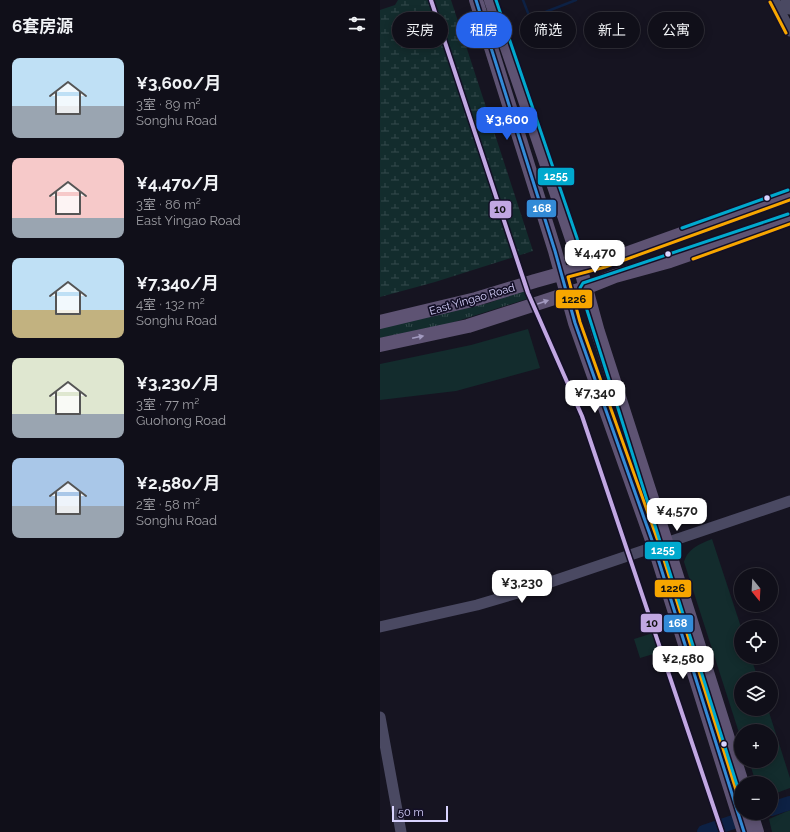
<!DOCTYPE html>
<html lang="zh">
<meta charset="utf-8">
<style>
:root{--surface:#100f19;--page:#191822;--text:#f1f3f6;--muted:#9c9ca2;--line:#302f38;--accent:#2563eb}
body{margin:0;font-family:Raleway,"Noto Sans SC",sans-serif;background:var(--page);color:var(--text);height:100vh;display:flex;flex-direction:column;font-size:15px;white-space:nowrap}
*{box-sizing:border-box;margin:0}
p{font-size:13px;color:var(--muted)}
.icon{flex:none;width:22px;height:22px;fill:none;stroke:currentColor;stroke-width:2;stroke-linecap:round;stroke-linejoin:round}
.map{position:relative;flex:1;overflow:hidden}
.side{display:flex;flex-direction:column;background:var(--surface);width:380px}
.side>*{flex:none}
.banner{position:absolute;left:12px;top:12px;width:338px;height:36px;display:flex;gap:8px}
.needle{width:26px;rotate:162deg}
.fabs{position:absolute;left:354px;top:568px;display:grid;gap:8px}
.fabs a{display:grid;place-items:center;width:44px;height:44px;border-radius:50%;background:var(--surface);box-shadow:0 2px 10px #0003,0 0 0 1px var(--line);font-size:20px}
.scale{position:absolute;left:12px;bottom:10px;width:56px;box-sizing:border-box;padding-left:4px;border:2px solid #d9d4ff;border-top:0;font-size:11px;line-height:14px;white-space:nowrap;color:#d9d4ff;-webkit-text-stroke:3px #130f26;paint-order:stroke}
.price{position:absolute;translate:-50% -34px;padding:0 9px;border-radius:8px;background:#fff;color:#222;font-size:13px;line-height:26px;filter:drop-shadow(0 1px 2px #0008)}
.price::after{content:'';position:absolute;left:50%;top:24px;width:12px;height:9px;margin-left:-6px;background:inherit;clip-path:polygon(0 0,100% 0,50% 100%)}
.price.active{background:var(--accent);color:#fff}
ul{padding:0;list-style:none}
li{display:flex;align-items:center;gap:12px;height:100px;padding:0 12px}
li span{display:grid;place-items:center;flex:none;width:112px;height:80px;border-radius:8px;color:#555}
li>.icon{margin-inline-start:auto}
span .icon{width:48px;height:48px;fill:#fffc;stroke-width:1}
li b{font-size:17px}
h2{display:flex;justify-content:space-between;align-items:center;height:48px;padding:0 12px;font-size:17px}
.tag{padding:0 14px;border-radius:18px;background:var(--surface);box-shadow:0 2px 10px #0003,0 0 0 1px var(--line);font-size:14px;line-height:36px}
.tag.active{background:var(--accent);color:#fff}
main{display:flex;flex:1;min-height:0}
.map>svg:first-child{display:block}
</style>
<main>
<section class="side">
<h2>6套房源<svg class="icon" aria-label="filters" viewBox="0 0 24 24"><path d="M4 7h16M4 17h16"/><circle cx="9" cy="7" r="2"/><circle cx="15" cy="17" r="2"/></svg></h2>
<ul>
<li><span style="background:linear-gradient(#bfe0f5 60%,#9aa5b1 0)"><svg class="icon" aria-label="home" viewBox="0 0 24 24"><path d="M3 11l9-7 9 7M6 9v11h12V9"/></svg></span><div><b>¥3,600/月</b><p>3室 · 89 m²</p><p>Songhu Road</p></div></li>
<li><span style="background:linear-gradient(#f6c9c9 75%,#9aa5b1 0)"><svg class="icon" aria-label="home" viewBox="0 0 24 24"><path d="M3 11l9-7 9 7M6 9v11h12V9"/></svg></span><div><b>¥4,470/月</b><p>3室 · 86 m²</p><p>East Yingao Road</p></div></li>
<li><span style="background:linear-gradient(#bfe0f5 65%,#c2b280 0)"><svg class="icon" aria-label="home" viewBox="0 0 24 24"><path d="M3 11l9-7 9 7M6 9v11h12V9"/></svg></span><div><b>¥7,340/月</b><p>4室 · 132 m²</p><p>Songhu Road</p></div></li>
<li><span style="background:linear-gradient(#dfe7d0 70%,#9aa5b1 0)"><svg class="icon" aria-label="home" viewBox="0 0 24 24"><path d="M3 11l9-7 9 7M6 9v11h12V9"/></svg></span><div><b>¥3,230/月</b><p>3室 · 77 m²</p><p>Guohong Road</p></div></li>
<li><span style="background:linear-gradient(#a9c7e8 60%,#9aa5b1 0)"><svg class="icon" aria-label="home" viewBox="0 0 24 24"><path d="M3 11l9-7 9 7M6 9v11h12V9"/></svg></span><div><b>¥2,580/月</b><p>2室 · 58 m²</p><p>Songhu Road</p></div></li>
</ul>
</section>
<div class="map">
<svg width="410" height="832" viewBox="0 0 410 832">
<defs>
<pattern id="grass-tufts" width="24" height="20" patternUnits="userSpaceOnUse"><rect width="24" height="20" fill="#132c2d"/><path d="M3 7l-1-3M5 7V3M7 7l1-3M15 17l-1-3M17 17v-4M19 17l1-3" fill="none" stroke="#354a4c"/></pattern>
<pattern id="wetland-marsh" width="20" height="14" patternUnits="userSpaceOnUse"><rect width="20" height="14" fill="#132c2d"/><path d="M1 5h8M5 5V1M11 12h8M15 12V8" fill="none" stroke="#354a4c"/></pattern>
</defs>
<rect width="100%" height="100%" fill="#161421"/>
<path fill="url(#grass-tufts)" d="M150 288 153 297 68 324 0 338V329L5 327 109 303Z"/>
<path fill="url(#wetland-marsh)" d="M18 0H71L153 251 55 282 0 297V10L15 5Z"/>
<path fill="#132c2d" d="M148 329 160 368 76 391 0 400V364L91 345Z
M332 539 361 627V657H371L378 679H361V709H388L410 778V788L391 795V783H376L369 761H391V731H361V739L304 562C308 548 320 544 332 539Z
M273 633 280 652 260 658 254 639Z
M410 810V832H392L389 819Z"/>
<g fill="none" stroke-linecap="round" stroke-linejoin="round">
<path stroke="#0d2144" stroke-width="2.5" d="M143 0 150 18 196 0"/>
<path stroke="#0d2144" stroke-width="14" d="M391 809 410 803
M324 832 380 813"/>
<path stroke="#4a4962" stroke-width="11" d="M394 0 410 31
M406 0 410 9
M0 627 97 605 141 592 410 501
M0 717 21 832"/>
<path stroke="#5e5373" stroke-width="14" d="M96 0 175 251 195 323 274 546 364 832
M111 0 194 245 218 332 286 542 362 783
M0 322 96 299 155 281 223 262 410 195
M0 345 88 326 205 288 235 276 290 261 410 219
M371 813 377 832"/>
<g stroke="#130f26" stroke-width="6">
<path id="bus-1" d="M96 0 175 251 195 323 274 546 364 832"/>
</g>
<g stroke="#130f26" stroke-width="6">
<path id="bus-2" d="M390 2 406 33
M313 259 410 224
M361 806 279 544 200 322 188 277 225 267 410 200"/>
</g>
<g stroke="#130f26" stroke-width="6">
<path id="bus-3" d="M116 0 197 238 203 262 238 251
M302 228 408 190
M357 785 200 288 203 283 408 214"/>
</g>
<use href="#bus-1" stroke="#338bd7" stroke-width="3"/>
<use href="#bus-2" stroke="#f7a600" stroke-width="3"/>
<use href="#bus-3" stroke="#00a9ce" stroke-width="3"/>
<g stroke="#130f26" stroke-width="7">
<path id="metro-1" d="M51 0 148 293 202 416 342 832"/>
</g>
<use href="#metro-1" stroke="#c1a7e2" stroke-width="4"/>
</g>
<defs><path id="oneway-solid" d="M-6-.8H1V-3.2L6.5 0L1 3.2V.8H-6Z"/></defs>
<g fill="#a29ac0">
<use href="#oneway-solid" transform="translate(163 302) rotate(-19)"/>
<use href="#oneway-solid" transform="translate(38 337) rotate(-12)"/>
</g>
<g fill="#d9d4ff" stroke="#130f26" stroke-width="1.5">
<circle cx="387" cy="198" r="3.5"/>
<circle cx="288" cy="254" r="3.5"/>
<circle cx="344" cy="744" r="3.5"/>
</g>
<g text-anchor="middle" stroke-width="3.5" stroke-linejoin="round" paint-order="stroke">
<g font-size="11" fill="#d9d4ff" stroke="#130f26">
<text transform="translate(92 299) rotate(-16)" y="4">East Yingao Road</text>
</g>
</g>
<g stroke="#130f26" stroke-width="1.5">
<rect x="157" y="167" width="38" height="19" rx="4" fill="#00a9ce"/>
<rect x="146" y="199" width="31" height="19" rx="4" fill="#338bd7"/>
<rect x="109" y="200" width="23" height="19" rx="4" fill="#c1a7e2"/>
<rect x="175" y="289" width="38" height="20" rx="4" fill="#f7a600"/>
<rect x="264" y="541" width="38" height="19" rx="4" fill="#00a9ce"/>
<rect x="274" y="579" width="38" height="19" rx="4" fill="#f7a600"/>
<rect x="260" y="613" width="23" height="20" rx="4" fill="#c1a7e2"/>
<rect x="283" y="614" width="31" height="19" rx="4" fill="#338bd7"/>
</g>
<g font-size="11" text-anchor="middle" font-weight="bold" fill="#fff">
<text x="176" y="180">1255</text>
<text x="162" y="212">168</text>
<text x="283" y="554">1255</text>
<text x="298" y="627">168</text>
</g>
<g font-size="11" text-anchor="middle" font-weight="bold" fill="#111">
<text x="120" y="213">10</text>
<text x="194" y="303">1226</text>
<text x="293" y="592">1226</text>
<text x="272" y="627">10</text>
</g>
</svg>
<div class="fabs">
<a><svg class="needle" viewBox="-14 -14 28 28"><path d="M0-13l5 13h-10z" fill="#e53935"/><path d="M0 13l5-13h-10z" fill="#9c9ca2"/></svg></a>
<a><svg class="icon" aria-label="locate" viewBox="0 0 24 24"><circle cx="12" cy="12" r="6"/><path d="M12 2v4M12 18v4M2 12h4M18 12h4"/></svg></a>
<a><svg class="icon" aria-label="layers" viewBox="0 0 24 24"><path d="M12 4l9 5-9 5-9-5zM3 14l9 5 9-5"/></svg></a>
<a>+</a>
<a>−</a>
</div>
<div class="scale">50 m</div>
<b class="price active" style="left:127px;top:141px">¥3,600</b>
<b class="price" style="left:215px;top:274px">¥4,470</b>
<b class="price" style="left:215px;top:414px">¥7,340</b>
<b class="price" style="left:297px;top:532px">¥4,570</b>
<b class="price" style="left:142px;top:604px">¥3,230</b>
<b class="price" style="left:303px;top:680px">¥2,580</b>
<div class="banner">
<a class="tag">买房</a>
<a class="tag active">租房</a>
<a class="tag">筛选</a>
<a class="tag">新上</a>
<a class="tag">公寓</a>
</div>
</div>
</main>
